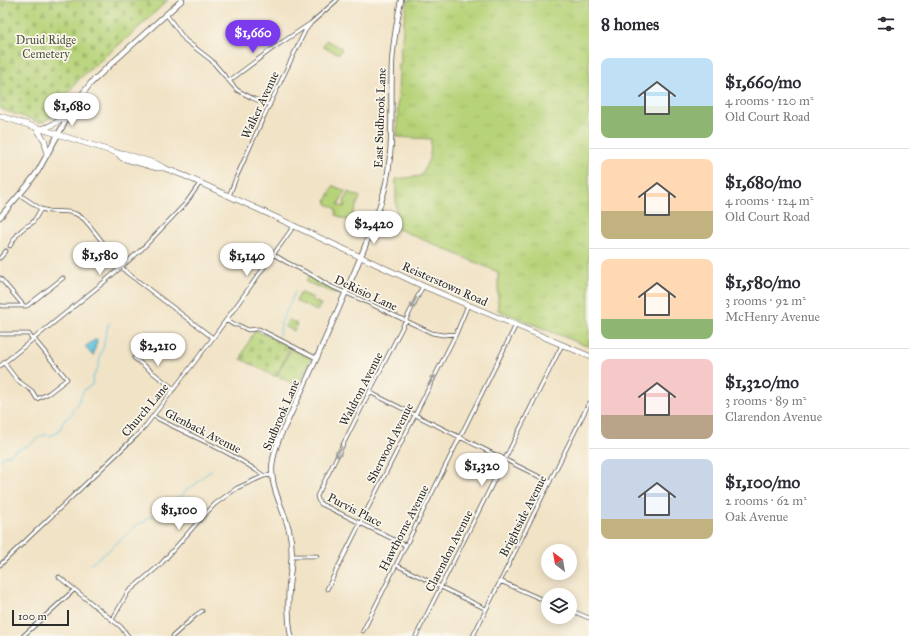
<!DOCTYPE html>
<meta charset="utf-8">
<style>
:root{--surface:#fff;--page:#f7f7f7;--text:#2b2b33;--muted:#7c7c81;--line:#e1e1e2;--accent:#7c3aed}
body{margin:0;font-family:"IM FELL Great Primer",serif;background:var(--page);color:var(--text);height:100vh;display:flex;flex-direction:column;font-size:15px;white-space:nowrap}
*{box-sizing:border-box;margin:0}
p{font-size:13px;color:var(--muted)}
.icon{flex:none;width:22px;height:22px;fill:none;stroke:currentColor;stroke-width:2;stroke-linecap:round;stroke-linejoin:round}
.map{position:relative;flex:1;overflow:hidden}
.drawer{display:flex;flex-direction:column;background:var(--surface);width:320px}
.drawer>*{flex:none}
.needle{width:26px;rotate:329deg}
.fabs{position:absolute;left:541px;top:544px;display:grid;gap:8px}
.fabs a{display:grid;place-items:center;width:36px;height:36px;border-radius:50%;background:var(--surface);box-shadow:0 2px 10px #0003;font-size:20px}
.scale{position:absolute;left:12px;bottom:10px;width:57px;box-sizing:border-box;padding-left:4px;border:2px solid #2b2b2b;border-top:0;font-size:11px;line-height:14px;white-space:nowrap;color:#2b2b2b;-webkit-text-stroke:3px #fbf7ec;paint-order:stroke}
.price{position:absolute;translate:-50% -34px;padding:0 9px;border-radius:14px;background:#fff;color:#222;font-size:13px;line-height:26px;filter:drop-shadow(0 1px 2px #0008)}
.price::after{content:'';position:absolute;left:50%;top:24px;width:12px;height:9px;margin-left:-6px;background:inherit;clip-path:polygon(0 0,100% 0,50% 100%)}
.price.on{background:var(--accent);color:#fff}
ul{padding:0;list-style:none}
li{display:flex;align-items:center;gap:12px;height:100px;padding:0 12px}
li+li{border-top:1px solid var(--line)}
li span{display:grid;place-items:center;flex:none;width:112px;height:80px;border-radius:8px;color:#555}
li>.icon{margin-inline-start:auto}
span .icon{width:48px;height:48px;fill:#fffc;stroke-width:1}
li b{font-size:17px}
h2{display:flex;justify-content:space-between;align-items:center;height:48px;padding:0 12px;font-size:17px}
main{display:flex;flex:1;min-height:0}
.map>svg:first-child{display:block}
</style>
<main>
<div class="map">
<svg width="589" height="636" viewBox="0 0 589 636">
<defs>
<pattern id="grass-tufts" width="24" height="20" patternUnits="userSpaceOnUse"><rect width="24" height="20" fill="#b7d379"/><path d="M3 7l-1-3M5 7V3M7 7l1-3M15 17l-1-3M17 17v-4M19 17l1-3" fill="none" stroke="#9eb569"/></pattern>
<pattern id="cemetery-stones" width="16" height="16" patternUnits="userSpaceOnUse"><rect width="16" height="16" fill="#b7d379"/><path d="M2 7V4a2 2 0 0 1 4 0v3zM10 15v-3a2 2 0 0 1 4 0v3z" fill="#9eb569"/></pattern>
<pattern id="water-ripples" width="26" height="14" patternUnits="userSpaceOnUse"><rect width="26" height="14" fill="#61c5df"/><path d="M2 4q2-2 4 0t4 0M15 11q2-2 4 0t4 0" fill="none" stroke="#54a9c0"/></pattern>
</defs>
<rect width="100%" height="100%" fill="#fbf7ec"/>
<filter id="ink" filterUnits="userSpaceOnUse"><feTurbulence type="fractalNoise" baseFrequency=".025" numOctaves="2"/><feDisplacementMap in="SourceGraphic" scale="8" xChannelSelector="R" yChannelSelector="G"/><feConvolveMatrix kernelMatrix="1 2 1 2 8 2 1 2 1" color-interpolation-filters="sRGB"/></filter>
<filter id="wash" filterUnits="userSpaceOnUse"><feTurbulence type="fractalNoise" baseFrequency=".012" numOctaves="4" result="noise"/><feDisplacementMap in="SourceGraphic" scale="16" xChannelSelector="R" yChannelSelector="G"/><feGaussianBlur stdDeviation="0.9" result="paint"/><feColorMatrix in="noise" values="0 0 0 0 0 0 0 0 0 0 0 0 0 0 0 0 0 1.4 0 .05"/><feComposite in="paint" operator="in"/></filter>
<g filter="url(#wash)">
<rect width="100%" height="100%" fill="#f1e3c6"/>
<path fill="url(#grass-tufts)" stroke="#717f52" d="M408 0H589V347L498 310V272L396 228V179L421 176 430 157 431 139 397 137 399 64 401 63V57H400L404 19Z
M326 40 342 48 339 54 323 47Z
M333 186H334L345 191 338 205 344 207 345 203 344 202 348 192 360 197 350 221H349L336 215C337 209 334 206 328 205L326 201Z
M309 276 318 283 339 293 338 295 306 282Z
M301 292 313 298 312 300 321 304 317 311 296 301Z
M288 319 297 324 294 331 285 327Z
M291 349 311 358 298 386 277 376Z"/>
<path fill="url(#cemetery-stones)" stroke="#717f52" d="M0 0H168L134 32 88 71 79 79 67 94 53 115 48 119 44 122H39L6 111 0 108Z
M255 330 290 347 276 377 241 359 244 351Z"/>
<path fill="url(#water-ripples)" stroke="#467885" d="M96 339H97V341L93 356 92 355 86 348V346Z"/>
<g fill="none" stroke-linecap="round" stroke-linejoin="round">
<path stroke="#61c5df" stroke-width="1" d="M278 337 281 329V323L295 292
M0 460 5 456 10 455 14 451 29 445 41 436 46 435 51 436 59 431 64 420 70 416 72 414 73 409 77 405 84 390 92 385 93 377 99 365 100 355 104 346V341L109 323
M91 564 108 551 138 524 145 522 147 518 152 517 154 512 157 510 165 507 168 505 170 502 175 498 181 497 187 489 195 485 202 477 212 470"/>
</g>
</g>
<g filter="url(#ink)">
<g fill="none" stroke-linecap="round" stroke-linejoin="round">
<g stroke="#494742" stroke-width="4.5">
<path id="street" d="M166 14 185 40 211 60 237 90 252 98 270 105
M229 81 272 49 311 23 337 0
M20 195 41 209 49 211 69 212 76 214 84 219 90 226 126 272 213 338
M229 196 236 178 264 116 305 31 311 23
M10 246C14 239 18 232 24 228 27 225 30 225 32 223 36 219 38 213 41 209
M273 254 286 262 312 275 328 285 364 301 432 333 443 335 456 334
M0 258 6 251
M0 278 24 306
M0 305 1 306H27L63 278
M226 320 234 325H238L248 330 256 329H259L316 358
M0 334H29L33 340
M134 358 174 389
M4 363 17 380 32 391 37 399 49 393 67 379 34 339
M0 366 104 282 142 249 186 203 200 183
M369 392 550 482
M153 416C190 436 231 451 264 476
M405 545 321 504 318 500 317 496 423 286
M292 556H317
M0 565 137 435 146 425 213 338 294 226
M396 565 486 609
M59 577 121 627 128 636
M500 581 548 602
M327 589 456 334 468 305
M570 610 589 618
M112 620 128 592 160 565 197 523 215 504 237 488 264 476 272 475
M363 631 516 325
M23 636 74 590
M173 636 196 615 202 611
M416 636 562 345
M473 636 589 403"/>
</g>
<g stroke="#494742" stroke-width="6">
<path id="secondary" d="M0 217 26 187 38 171 76 102 91 83 111 64 182 0
M291 636C288 620 288 602 289 586 291 566 294 550 289 530 283 506 268 485 273 460 275 446 281 434 287 422 294 407 301 392 308 377 324 342 339 308 354 273 365 247 376 220 384 192 395 150 390 105 392 63 393 42 397 21 401 0"/>
</g>
<g stroke="#494742" stroke-width="6">
<path id="primary" d="M0 116 117 153H123L157 164 164 168 185 176 260 210 423 286 589 356
M37 129 45 141 47 155
M40 129C53 127 62 118 72 111
M117 153 122 158 157 168H163"/>
</g>
<use href="#street" stroke="#fff" stroke-width="3"/>
<use href="#secondary" stroke="#fff" stroke-width="4.5"/>
<use href="#primary" stroke="#fff" stroke-width="5"/>
</g>
<defs><path id="oneway-shaft" d="M-6 0H5M1.5-3L5.5 0L1.5 3" fill="none" stroke-width="1.6" stroke-linecap="round" stroke-linejoin="round"/></defs>
<g stroke="#a0a0a0">
<use href="#oneway-shaft" transform="translate(414 303) rotate(116)"/>
<use href="#oneway-shaft" transform="translate(432 380) rotate(-63)"/>
<use href="#oneway-shaft" transform="translate(339 452) rotate(117)"/>
</g>
</g>
<g text-anchor="middle" stroke-width="3.5" stroke-linejoin="round" paint-order="stroke">
<g font-size="12" fill="#4e553e" stroke="#fbf7ec">
<text x="46" y="44">Druid Ridge<tspan x="46" dy="14">Cemetery</tspan></text>
</g>
<g font-size="12" fill="#2b2b2b" stroke="#fbf7ec">
<text transform="translate(260 105) rotate(-65)" y="4">Walker Avenue</text>
<text transform="translate(380 118) rotate(-88)" y="4">East Sudbrook Lane</text>
<text transform="translate(445 284) rotate(24)" y="4">Reisterstown Road</text>
<text transform="translate(366 293) rotate(25)" y="4">DeRisio Lane</text>
<text transform="translate(361 389) rotate(-63)" y="4">Waldron Avenue</text>
<text transform="translate(145 410) rotate(-50)" y="4">Church Lane</text>
<text transform="translate(281 415) rotate(-67)" y="4">Sudbrook Lane</text>
<text transform="translate(203 431) rotate(27)" y="4">Glenback Avenue</text>
<text transform="translate(390 443) rotate(-63)" y="4">Sherwood Avenue</text>
<text transform="translate(355 510) rotate(27)" y="4">Purvis Place</text>
<text transform="translate(523 516) rotate(-63)" y="4">Brightside Avenue</text>
<text transform="translate(404 528) rotate(-63)" y="4">Hawthorne Avenue</text>
<text transform="translate(449 551) rotate(-63)" y="4">Clarendon Avenue</text>
</g>
</g>
</svg>
<div class="fabs">
<a><svg class="needle" viewBox="-14 -14 28 28"><path d="M0-13l5 13h-10z" fill="#e53935"/><path d="M0 13l5-13h-10z" fill="#7c7c81"/></svg></a>
<a><svg class="icon" aria-label="layers" viewBox="0 0 24 24"><path d="M12 4l9 5-9 5-9-5zM3 14l9 5 9-5"/></svg></a>
</div>
<div class="scale">100 m</div>
<b class="price on" style="left:253px;top:54px">$1,660</b>
<b class="price" style="left:72px;top:127px">$1,680</b>
<b class="price" style="left:374px;top:245px">$2,420</b>
<b class="price" style="left:100px;top:276px">$1,580</b>
<b class="price" style="left:247px;top:277px">$1,140</b>
<b class="price" style="left:158px;top:367px">$2,210</b>
<b class="price" style="left:482px;top:487px">$1,320</b>
<b class="price" style="left:179px;top:531px">$1,100</b>
</div>
<section class="drawer">
<h2>8 homes<svg class="icon" aria-label="filters" viewBox="0 0 24 24"><path d="M4 7h16M4 17h16"/><circle cx="9" cy="7" r="2"/><circle cx="15" cy="17" r="2"/></svg></h2>
<ul>
<li><span style="background:linear-gradient(#bfe0f5 60%,#8fb573 0)"><svg class="icon" aria-label="home" viewBox="0 0 24 24"><path d="M3 11l9-7 9 7M6 9v11h12V9"/></svg></span><div><b>$1,660/mo</b><p>4 rooms · 120 m²</p><p>Old Court Road</p></div></li>
<li><span style="background:linear-gradient(#ffd9b3 65%,#c2b280 0)"><svg class="icon" aria-label="home" viewBox="0 0 24 24"><path d="M3 11l9-7 9 7M6 9v11h12V9"/></svg></span><div><b>$1,680/mo</b><p>4 rooms · 124 m²</p><p>Old Court Road</p></div></li>
<li><span style="background:linear-gradient(#ffd9b3 75%,#8fb573 0)"><svg class="icon" aria-label="home" viewBox="0 0 24 24"><path d="M3 11l9-7 9 7M6 9v11h12V9"/></svg></span><div><b>$1,580/mo</b><p>3 rooms · 92 m²</p><p>McHenry Avenue</p></div></li>
<li><span style="background:linear-gradient(#f6c9c9 70%,#b9a48a 0)"><svg class="icon" aria-label="home" viewBox="0 0 24 24"><path d="M3 11l9-7 9 7M6 9v11h12V9"/></svg></span><div><b>$1,320/mo</b><p>3 rooms · 89 m²</p><p>Clarendon Avenue</p></div></li>
<li><span style="background:linear-gradient(#c9d6e8 75%,#c2b280 0)"><svg class="icon" aria-label="home" viewBox="0 0 24 24"><path d="M3 11l9-7 9 7M6 9v11h12V9"/></svg></span><div><b>$1,100/mo</b><p>2 rooms · 62 m²</p><p>Oak Avenue</p></div></li>
</ul>
</section>
</main>
